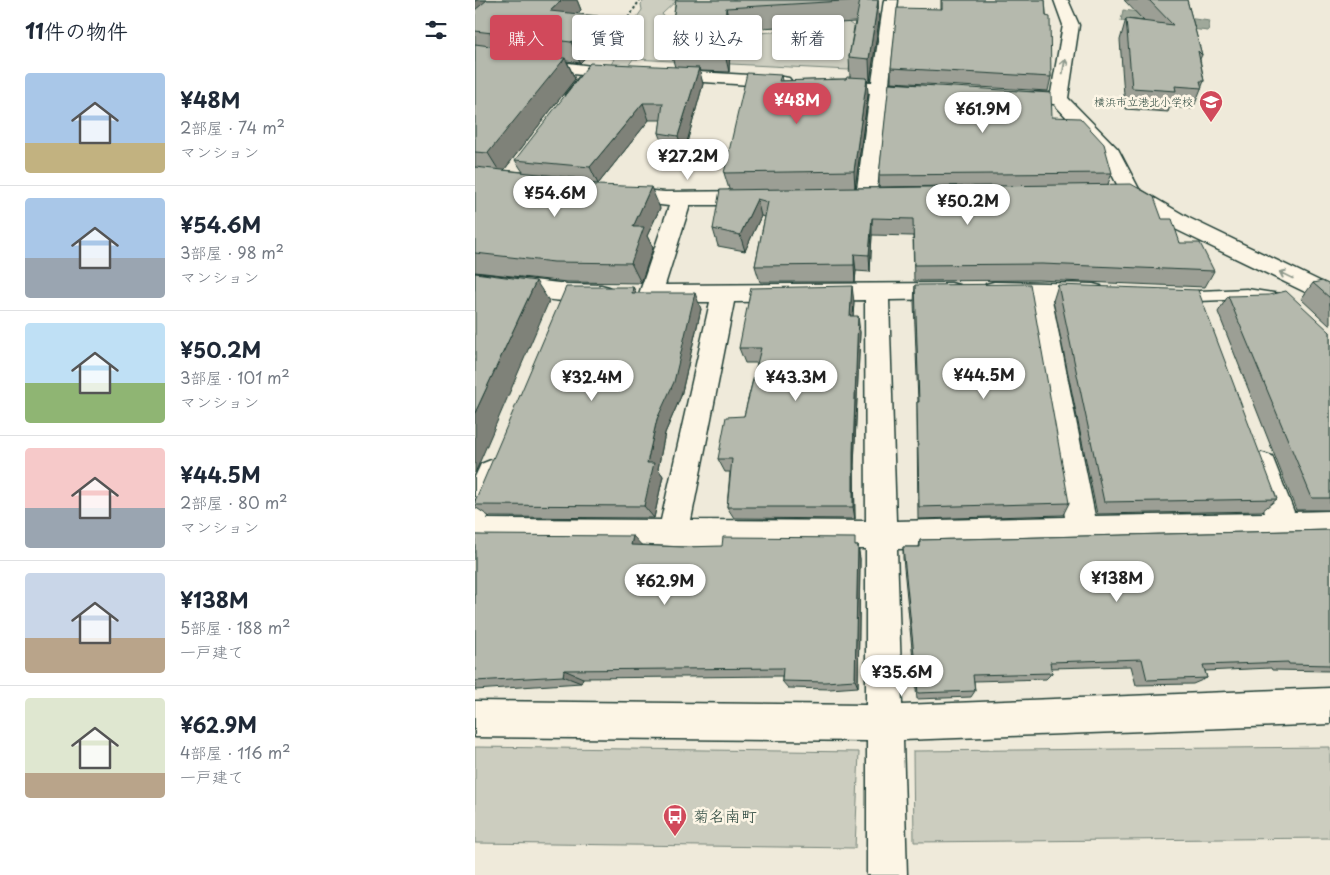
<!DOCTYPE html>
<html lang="ja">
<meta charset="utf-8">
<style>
:root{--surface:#fff;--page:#f6f6f7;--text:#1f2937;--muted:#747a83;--line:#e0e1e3;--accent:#d1495b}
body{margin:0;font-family:"Playpen Sans","Klee One",sans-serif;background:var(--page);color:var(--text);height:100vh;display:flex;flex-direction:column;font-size:19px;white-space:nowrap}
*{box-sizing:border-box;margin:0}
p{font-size:16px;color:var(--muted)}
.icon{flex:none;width:28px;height:28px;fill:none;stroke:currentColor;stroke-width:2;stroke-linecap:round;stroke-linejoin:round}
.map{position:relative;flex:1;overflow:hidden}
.details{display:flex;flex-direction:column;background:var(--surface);width:475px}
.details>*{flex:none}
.banner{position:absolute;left:15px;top:15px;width:475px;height:45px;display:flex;gap:10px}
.price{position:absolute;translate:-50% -42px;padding:0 11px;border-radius:18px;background:#fff;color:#222;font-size:16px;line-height:32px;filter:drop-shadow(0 1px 2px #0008)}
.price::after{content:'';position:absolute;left:50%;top:30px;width:15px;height:11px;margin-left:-8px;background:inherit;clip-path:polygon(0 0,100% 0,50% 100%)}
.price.on{background:var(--accent);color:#fff}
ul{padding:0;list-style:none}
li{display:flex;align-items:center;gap:15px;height:125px;padding:0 25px}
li+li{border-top:1px solid var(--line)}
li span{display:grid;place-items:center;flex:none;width:140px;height:100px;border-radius:5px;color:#555}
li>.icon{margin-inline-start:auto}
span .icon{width:60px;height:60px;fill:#fffc;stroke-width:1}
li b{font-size:21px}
h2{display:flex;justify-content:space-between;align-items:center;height:60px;padding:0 25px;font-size:21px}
.chip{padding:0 18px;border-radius:5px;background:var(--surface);box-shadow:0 1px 4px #0004;font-size:18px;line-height:45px}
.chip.on{background:var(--accent);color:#fff}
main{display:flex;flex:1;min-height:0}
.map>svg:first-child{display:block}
</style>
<main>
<section class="details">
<h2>11件の物件<svg class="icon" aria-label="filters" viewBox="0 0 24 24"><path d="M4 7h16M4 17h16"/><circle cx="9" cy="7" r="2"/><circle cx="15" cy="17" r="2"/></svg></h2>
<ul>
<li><span style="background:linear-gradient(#a9c7e8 70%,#c2b280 0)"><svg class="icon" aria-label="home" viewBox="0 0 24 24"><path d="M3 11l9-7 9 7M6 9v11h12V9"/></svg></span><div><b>¥48M</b><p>2部屋 · 74 m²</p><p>マンション</p></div></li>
<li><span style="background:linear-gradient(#a9c7e8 60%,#9aa5b1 0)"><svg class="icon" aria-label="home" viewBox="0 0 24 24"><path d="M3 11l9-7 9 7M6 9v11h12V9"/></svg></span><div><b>¥54.6M</b><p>3部屋 · 98 m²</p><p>マンション</p></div></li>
<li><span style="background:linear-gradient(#bfe0f5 60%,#8fb573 0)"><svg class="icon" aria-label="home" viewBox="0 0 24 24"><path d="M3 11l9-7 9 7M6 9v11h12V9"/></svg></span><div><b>¥50.2M</b><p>3部屋 · 101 m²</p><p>マンション</p></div></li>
<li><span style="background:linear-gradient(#f6c9c9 60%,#9aa5b1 0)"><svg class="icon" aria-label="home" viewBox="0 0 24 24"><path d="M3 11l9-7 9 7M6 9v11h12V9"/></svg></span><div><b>¥44.5M</b><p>2部屋 · 80 m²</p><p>マンション</p></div></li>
<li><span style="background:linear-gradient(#c9d6e8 65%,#b9a48a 0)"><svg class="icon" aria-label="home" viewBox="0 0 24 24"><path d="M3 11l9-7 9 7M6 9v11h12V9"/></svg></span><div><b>¥138M</b><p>5部屋 · 188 m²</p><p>一戸建て</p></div></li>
<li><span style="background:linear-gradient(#dfe7d0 75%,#b9a48a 0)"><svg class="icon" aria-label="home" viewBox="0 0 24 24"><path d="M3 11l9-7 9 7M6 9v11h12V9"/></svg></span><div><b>¥62.9M</b><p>4部屋 · 116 m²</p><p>一戸建て</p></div></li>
</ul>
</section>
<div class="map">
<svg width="855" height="875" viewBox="0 0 855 875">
<rect width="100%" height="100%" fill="#efeada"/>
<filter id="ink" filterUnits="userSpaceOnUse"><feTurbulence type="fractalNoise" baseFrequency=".02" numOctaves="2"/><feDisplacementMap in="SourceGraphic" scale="10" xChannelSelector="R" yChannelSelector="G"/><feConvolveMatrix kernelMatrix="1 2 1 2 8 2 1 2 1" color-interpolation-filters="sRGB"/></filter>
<g filter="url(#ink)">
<path fill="#cccdbf" stroke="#76857a" d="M170 0H202L187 14 202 32 260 41 284 33 325 30 338 25 348 17 376 16 374 23 380 27 374 70 158 59 153 66 136 65 139 59 132 57C143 41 156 27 167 10L166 4Z
M0 747 384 752 380 848 0 843Z
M855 747V838L439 842 438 751Z"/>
<path fill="#9fa89a" stroke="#6c7d71" d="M648 10 735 21 733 31 646 21Z"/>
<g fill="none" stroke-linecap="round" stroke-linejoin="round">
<g stroke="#1f3d34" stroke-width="3">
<path id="service" d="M772 289 805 294 810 295 812 299 810 303 805 304 772 299 724 301 719 300 717 296 719 292 724 291Z"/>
</g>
<g stroke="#1f3d34" stroke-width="3">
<path id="minor" d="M409 0H423L414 83 456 87 459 91 456 95 450 96 413 94 402 189 427 191 430 196 427 201C414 204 397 204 384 201L381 196 395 93 356 90 350 89 347 85 350 81 356 80 397 82Z
M579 0H593L604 25 593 98 643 149 664 189 714 218 855 286V304L698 228 649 198 627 155 579 104 534 101 531 97 534 93 540 92 576 93 588 25Z
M0 51 117 66 123 67 125 71 105 99 99 100 93 99 90 95 106 75 0 61Z
M188 70 308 77 314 78 317 82 314 86 308 87 182 79 179 75 182 71Z
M143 188 190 192 280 191 287 193 290 198 287 203 280 205H215L190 285 476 283 484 285 488 291 484 297 476 299 414 300 421 521 590 517 553 299 519 298 511 296 507 290 511 284 519 282 618 284 626 286 630 292 626 298 618 300H577L620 516 790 513 773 465 777 456 787 453 797 456 819 512 855 511V539L422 549 427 705 855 688V724L428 740 432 875H392V741L0 737V701L391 705V549L0 547V477L6 464 16 460 26 464 30 473 12 519 186 520 235 302H176L168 300 164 294 194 206 136 199 133 194 136 189ZM390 300 391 521 216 520 259 302Z
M0 273 92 284 126 285 134 287 138 293 134 299C105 308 33 293 0 289Z"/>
</g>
<path stroke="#1f3d34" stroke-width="2" stroke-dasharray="2.5 2.5" stroke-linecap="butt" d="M131 51 165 0"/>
<use href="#service" fill="#fcf5e5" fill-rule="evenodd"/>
<use href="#minor" fill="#fcf5e5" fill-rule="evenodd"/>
</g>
<path fill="#9c9f95" stroke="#1f3d34" d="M0 0H102L106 10 102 14 131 36 105 63 92 61 100 79 29 170 48 172 40 160 200 67 194 47 201 0H403L404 21 395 81H392L393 95 380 188 482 186 404 187V175L577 117 637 173 633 184 687 219 705 243 739 271 730 287 563 280 439 281 438 236 397 235 395 272 381 271 380 282H285L280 266 290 217 286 216 270 251 243 246 238 229 254 189 249 173 306 75 307 81 371 79 375 77 374 57 380 22 256 30 254 72 224 71 228 84 209 153 190 149 184 133 186 120H174L123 184 102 182 104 185 185 208 172 236 178 248 166 283 92 282 0 272Z
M466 0H570L576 77 573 91 416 82V68L466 9Z
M649 0H712L727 55 725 59 729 81 718 109 695 107 693 112 650 109 645 40 651 19 669 21Z
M838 283 855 285V326L826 299Z
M440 285 594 503 588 515 443 519 442 417V402H443L439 302Z
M583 285 802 499 787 511 622 514 578 301Z
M158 287 161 293 226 309 206 396 190 433 183 469 188 476 179 518 15 517 0 507V501Z
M753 296 855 332V510H821L743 312Z
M379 302 378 316 385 332 379 465 380 519 259 518 252 507 255 472H250L243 459 269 416 282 363H270L264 348Z
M855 530V671L797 670 796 668 730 671 732 678 718 684 661 685 656 666 576 668 577 673 571 679 499 681 500 691 496 697 442 699 428 558V547H444L445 540Z
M0 535 167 545 209 547 383 546 385 559 383 687 355 689 313 688 307 681V676L108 678 106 683 0 690Z"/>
<path fill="#7f8279" stroke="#1f3d34" d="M0 0H22L0 19Z
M87 0H102L106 10 84 31 75 11Z
M403 0 404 21 395 81 394 59Z
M251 8 256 30 254 72 249 50Z
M123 16 131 36 105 63 96 42Z
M84 55 87 63 90 58 100 79 26 174 13 153 80 58Z
M224 68 228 84 209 153 203 136Z
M392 78 393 95 380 188 379 171Z
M168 103 174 120 123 184 115 167Z
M100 178 111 198 95 184Z
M176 187 185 208 172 236 178 248 166 283 156 263 158 227Z
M282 199 286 216 270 251 265 235Z
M397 218V235L395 272 394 255Z
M379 254 381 271 380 282 379 265Z
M61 281 74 301 0 473V413Z
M377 286 379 302 377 332 375 316Z
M158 287 167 303 157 293Z
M220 293 226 309 206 396 190 433 183 469 188 476 179 518 169 506 172 463 182 419Z
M383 316 385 332 379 465 380 519 378 507V452Z
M158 536 171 550 156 545Z
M383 546 385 559 383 687 380 680Z
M89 670 108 678 106 683 88 676Z"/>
<path fill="#b5b9ad" stroke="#1f3d34" d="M12 0H87L75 11 123 16 96 42 0 31V10Z
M201 0H403L394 59 374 57 385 0 251 8 249 50 194 47Z
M467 0H570L571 16 575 17 576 77 416 68 422 8 467 9Z
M674 0H712L727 55 723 51 729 81H725L727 88 700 86 701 91 657 88 651 19 698 25Z
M0 44 84 55 80 58H90L13 153 0 152Z
M115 63 224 68 203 136 184 133 188 103H168L115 167 40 160Z
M272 73 306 75 304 81 371 79 372 77 392 78 379 171 249 173Z
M414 83 576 93 577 117 605 118 629 144 637 173 404 175Z
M0 167 100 178 95 184 176 187 158 227H169L156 263 79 262 0 253Z
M656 184 679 197 687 219H697L705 243H725L739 271 567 264 439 265 438 219 397 218 394 255 379 254V265L280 266 293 202 282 199 265 235 238 229 245 190Z
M0 273 61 281 0 413Z
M847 281 855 285V298L838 283Z
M555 284 594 503 444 507 442 402H444L440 285Z
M583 285 723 290 802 499 629 502Z
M377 286 375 316H383L378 452V507H252L257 459H243L251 417 269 416 286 348H264L276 288Z
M91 287H158L157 293H220L199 382 182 419 172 463H179L169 506 0 505V501Z
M811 291 855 332V498H837L753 296 794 295Z
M855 530V665L814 664 813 662 728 665 732 678 672 680 667 659 575 662 577 673 498 675 500 691 443 693 428 547H445V540Z
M0 535 158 536 156 545 209 547 247 546 248 537 380 538V546H383L380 680 350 682 307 681 308 668 89 670 88 676 0 681Z"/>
<defs><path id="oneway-shaft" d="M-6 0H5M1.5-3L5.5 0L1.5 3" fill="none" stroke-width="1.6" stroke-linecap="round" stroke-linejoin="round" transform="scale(1.25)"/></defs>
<g stroke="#8e998c">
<use href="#oneway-shaft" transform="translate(589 66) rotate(-80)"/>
<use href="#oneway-shaft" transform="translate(811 275) rotate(-154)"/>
</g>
</g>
<defs>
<g id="school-pin" transform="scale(1.25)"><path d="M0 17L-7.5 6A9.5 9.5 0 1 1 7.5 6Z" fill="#d1495b" stroke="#fcf5e5"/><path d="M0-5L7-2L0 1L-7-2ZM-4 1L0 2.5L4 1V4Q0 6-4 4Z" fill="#fff"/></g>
<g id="bus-pin" transform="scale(1.25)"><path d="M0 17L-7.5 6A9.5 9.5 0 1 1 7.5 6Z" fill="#d1495b" stroke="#fcf5e5"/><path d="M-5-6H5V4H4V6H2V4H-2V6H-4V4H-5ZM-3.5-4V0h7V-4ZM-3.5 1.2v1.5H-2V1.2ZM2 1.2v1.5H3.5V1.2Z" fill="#fff"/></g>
</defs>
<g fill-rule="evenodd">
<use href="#school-pin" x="736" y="102"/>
<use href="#bus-pin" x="200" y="816"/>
</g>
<g text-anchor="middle" stroke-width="5" stroke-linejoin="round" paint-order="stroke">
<g font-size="11" fill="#1f3d34" stroke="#fcf5e5" text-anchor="end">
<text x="718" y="106">横浜市立港北小学校</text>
</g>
<g font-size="16" fill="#1f3d34" stroke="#fcf5e5" text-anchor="start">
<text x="218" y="822">菊名南町</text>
</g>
</g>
</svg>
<b class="price on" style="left:322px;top:125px">¥48M</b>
<b class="price" style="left:508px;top:134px">¥61.9M</b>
<b class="price" style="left:213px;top:181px">¥27.2M</b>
<b class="price" style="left:80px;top:218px">¥54.6M</b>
<b class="price" style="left:493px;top:226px">¥50.2M</b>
<b class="price" style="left:509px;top:400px">¥44.5M</b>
<b class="price" style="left:117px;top:402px">¥32.4M</b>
<b class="price" style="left:321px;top:402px">¥43.3M</b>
<b class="price" style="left:642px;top:603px">¥138M</b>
<b class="price" style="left:190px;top:606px">¥62.9M</b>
<b class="price" style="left:427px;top:697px">¥35.6M</b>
<div class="banner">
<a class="chip on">購入</a>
<a class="chip">賃貸</a>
<a class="chip">絞り込み</a>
<a class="chip">新着</a>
</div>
</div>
</main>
